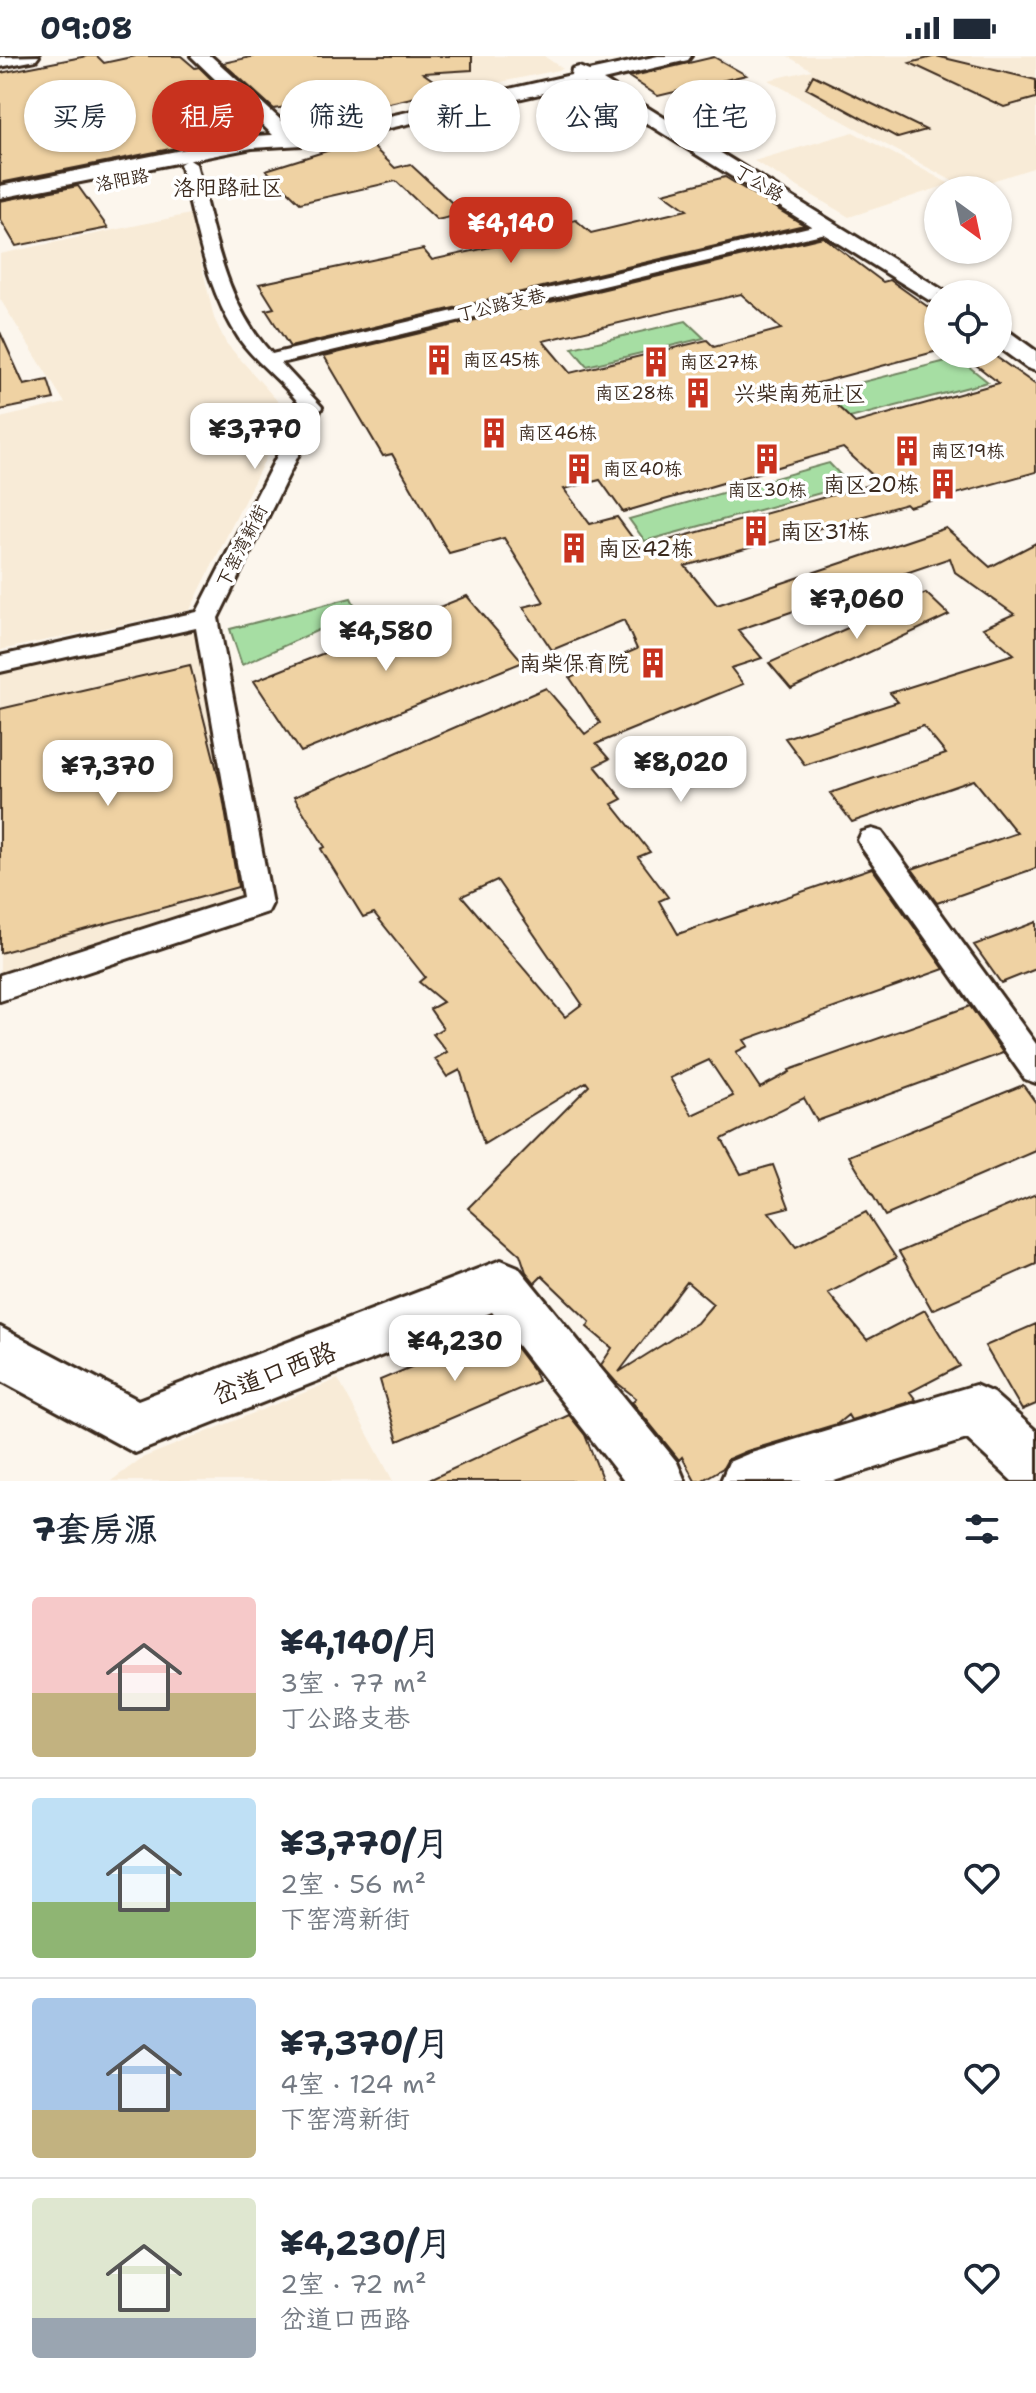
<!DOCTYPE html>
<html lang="zh">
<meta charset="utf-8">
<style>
:root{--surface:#fff;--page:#f6f6f7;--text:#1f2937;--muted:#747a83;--line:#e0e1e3;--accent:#c8321e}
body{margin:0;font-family:"Shantell Sans","LXGW WenKai TC",sans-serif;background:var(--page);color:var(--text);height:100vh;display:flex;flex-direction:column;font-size:30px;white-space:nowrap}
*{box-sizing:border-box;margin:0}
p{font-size:26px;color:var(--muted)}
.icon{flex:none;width:44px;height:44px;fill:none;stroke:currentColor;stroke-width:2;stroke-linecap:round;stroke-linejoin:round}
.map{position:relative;height:1425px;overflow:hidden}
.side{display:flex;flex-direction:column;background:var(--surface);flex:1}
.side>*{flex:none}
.guide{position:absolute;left:24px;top:24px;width:988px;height:72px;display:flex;gap:16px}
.needle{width:52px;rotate:147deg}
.controls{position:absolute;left:924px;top:120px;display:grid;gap:16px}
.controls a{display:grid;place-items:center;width:88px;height:88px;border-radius:50%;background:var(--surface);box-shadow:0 2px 6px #0004;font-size:40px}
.price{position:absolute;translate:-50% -68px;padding:0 18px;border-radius:16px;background:#fff;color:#222;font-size:26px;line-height:52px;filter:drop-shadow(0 2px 4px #0008)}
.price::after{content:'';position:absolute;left:50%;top:48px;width:24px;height:18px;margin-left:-12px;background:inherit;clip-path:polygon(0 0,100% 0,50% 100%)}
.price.selected{background:var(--accent);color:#fff}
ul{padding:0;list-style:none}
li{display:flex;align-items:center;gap:24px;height:200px;padding:0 32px}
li+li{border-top:2px solid var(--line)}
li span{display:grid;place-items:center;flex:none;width:224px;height:160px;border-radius:8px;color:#555}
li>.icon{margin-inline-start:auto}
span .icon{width:96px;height:96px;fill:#fffc;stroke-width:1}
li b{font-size:34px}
h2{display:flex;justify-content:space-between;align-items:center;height:96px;padding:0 32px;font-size:34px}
.tag{padding:0 28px;border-radius:36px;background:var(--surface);box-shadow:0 2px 6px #0004;font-size:28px;line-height:72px}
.tag.selected{background:var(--accent);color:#fff}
.status{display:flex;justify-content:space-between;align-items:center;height:56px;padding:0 40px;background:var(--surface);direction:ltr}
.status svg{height:22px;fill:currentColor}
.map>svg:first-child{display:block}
</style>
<div class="status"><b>09:08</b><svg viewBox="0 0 49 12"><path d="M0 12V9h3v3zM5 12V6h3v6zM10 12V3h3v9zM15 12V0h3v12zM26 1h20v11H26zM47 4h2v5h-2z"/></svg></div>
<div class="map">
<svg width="1036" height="1425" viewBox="0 0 1036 1425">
<rect width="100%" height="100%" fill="#fcf6ed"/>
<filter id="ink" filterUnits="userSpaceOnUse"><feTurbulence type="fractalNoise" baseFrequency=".0125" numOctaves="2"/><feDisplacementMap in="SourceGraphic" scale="16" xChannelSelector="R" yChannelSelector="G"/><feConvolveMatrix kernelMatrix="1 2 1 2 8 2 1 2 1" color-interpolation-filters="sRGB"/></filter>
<g filter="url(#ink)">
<path fill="#f8ebd7" d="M393 0H544L563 13 459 35Z
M787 0H1036V111L967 133 768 24 812 14Z
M853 76 950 128 849 161 754 105Z
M190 158 214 262 226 287 288 357 190 554 0 594V362L65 347 0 243V198Z
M196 569 246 842 0 920V614Z
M338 1323 393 1425H111L142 1402Z"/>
<path fill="#a6dea3" stroke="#708460" stroke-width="2" d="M686 265 704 282 587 310 572 292Z
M958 302 988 326 850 362 823 336Z
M829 407 850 429 645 485 629 463Z
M351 542 358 556 242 609 230 573Z"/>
<path fill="#efd2a3" stroke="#3b2a1e" stroke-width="2" fill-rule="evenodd" d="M87 0H97L104 7 136 0H181L195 12 199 11 248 59 236 62 250 77 0 127V17Z
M255 0H472V14L423 17 447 34 340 58 344 62 317 67 296 49 274 53 223 7Z
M936 0 1036 24V42L1004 51 910 7Z
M714 1 746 19 658 40 629 21Z
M813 19 926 74 898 82 806 32Z
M365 83 395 112 410 108 464 158 437 164 396 125 300 147 266 114Z
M725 121 804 169 290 291 266 254 274 252 259 228 423 193 432 204 522 184 516 178 576 164 591 177 687 154 663 137Z
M78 130 108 172 16 190 0 163V145Z
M823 181 883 226 890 224 938 258V295L814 328 855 367 999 327 962 298H992L1036 329V416L909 451 906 448 685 510 717 549 946 472 990 511 1036 487V812L937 847 912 813 1017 777 974 724 852 766 830 737 946 698 923 670 805 709 785 682 898 646 890 637 1014 598 983 572 1014 558 955 516 950 502 738 574 762 602 731 612 743 628 596 688 609 703 595 710 622 743 612 748 650 796 638 801 668 841 659 845 678 878 872 812 944 913 744 984 748 990 736 996 760 1032 790 1016 789 1014 970 950 1003 997 817 1065 804 1042 722 1083 741 1118 773 1109 789 1151 769 1156 796 1191 866 1156 896 1202 828 1237 867 1284 925 1254 960 1310 910 1336 916 1344 851 1364 848 1359 837 1368 747 1395 728 1403 723 1412 701 1425H695L682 1401 679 1404 632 1346 636 1342 616 1326 601 1309 612 1292 587 1271 590 1266 542 1220 535 1227 526 1216 520 1198 468 1152 589 1030 586 1026 484 1088 460 1014 447 1021 435 1003 447 996 433 978 443 972 430 953 443 946 419 926 425 921 374 857 363 861 321 793 325 791 294 741 546 632 585 678 600 667 570 622 637 593 624 564 552 594 523 551 544 546 504 482 449 497 392 398 383 400 324 300ZM741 238 781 273 714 291 707 284 570 317 543 285ZM843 392 880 426 640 492 617 461 590 468 564 433 600 424 623 456ZM497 824 582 948 565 961 462 840ZM709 1004 733 1040 692 1059 670 1022ZM687 1226 713 1248 697 1267 619 1316Z
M0 276 24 329 48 324 54 343 0 354Z
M926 537 949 559 791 633 769 607Z
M467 540 523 606 301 696 254 625Z
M190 609 221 730 238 831 0 897V653Z
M1036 866V913L1001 927 974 889Z
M1023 1029 1036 1047V1095L885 1160 849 1100Z
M1036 1138V1208L932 1254 899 1196Z
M1036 1268V1348L1022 1354 985 1290Z
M502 1273 534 1315 538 1325 398 1385 380 1324Z
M569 1359 585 1379 603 1425H427Z"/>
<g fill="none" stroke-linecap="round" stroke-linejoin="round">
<g stroke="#3b2a1e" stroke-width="6">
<path id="street" d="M188 103 196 108C214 173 224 248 272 298L830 166 838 171 830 176 281 307 322 351 218 562 272 848 268 856 0 945V919L243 841 196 572 0 616V600L197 556 302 351C283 325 258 309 240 284 205 232 196 167 180 108Z
M872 773 882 776 1036 988V1027L1025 1023 862 792 858 784 862 776Z"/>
</g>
<g stroke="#3b2a1e" stroke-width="6">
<path id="secondary" d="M39 0 36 4 0 11V1Z
M191 0H211L295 77 319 76 571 19 572 13 579 11 589 15 658 0H691L688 4 603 24 949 238H938V246L929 244 584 28 319 88 252 92 0 142V130L252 80 273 79Z
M998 271 1007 274 1036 295V315L1027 312 998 291Z
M501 1204 518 1211 677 1406 685 1425H624L492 1256 135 1397 0 1324V1271L138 1344Z
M975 1329 993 1337 1036 1375V1425H1012L967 1383 834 1425H721L729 1406 748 1398Z"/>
</g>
<use href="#street" fill="#fff" fill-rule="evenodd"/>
<use href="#secondary" fill="#fff" fill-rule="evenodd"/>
</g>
</g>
<defs>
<g id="building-bare" transform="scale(2.4)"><path d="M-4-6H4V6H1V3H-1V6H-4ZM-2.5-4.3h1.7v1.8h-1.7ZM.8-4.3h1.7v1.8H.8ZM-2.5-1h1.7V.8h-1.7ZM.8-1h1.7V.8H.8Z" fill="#c8321e" stroke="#fff" stroke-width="2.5" paint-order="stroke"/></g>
</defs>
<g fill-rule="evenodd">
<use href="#building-bare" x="439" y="304"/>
<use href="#building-bare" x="656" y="306"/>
<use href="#building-bare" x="698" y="337"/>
<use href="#building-bare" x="494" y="377"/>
<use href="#building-bare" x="907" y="395"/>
<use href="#building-bare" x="767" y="403"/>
<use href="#building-bare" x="579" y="413"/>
<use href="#building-bare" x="943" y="428"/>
<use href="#building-bare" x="756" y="475"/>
<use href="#building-bare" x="574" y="492"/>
<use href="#building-bare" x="653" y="607"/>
</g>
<g text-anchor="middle" stroke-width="7" stroke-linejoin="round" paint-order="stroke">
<g font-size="18" fill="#3b2a1e" stroke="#fff">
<text transform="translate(122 124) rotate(-11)" y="6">洛阳路</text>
<text transform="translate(759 127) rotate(31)" y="6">丁公路</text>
<text transform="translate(501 249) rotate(-13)" y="6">丁公路支巷</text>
<text transform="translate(242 490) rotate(-63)" y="6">下窑湾新街</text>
</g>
<g font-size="18" fill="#3b2a1e" stroke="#fff" text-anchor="start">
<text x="463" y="310">南区45栋</text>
<text x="680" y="312">南区27栋</text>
<text x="674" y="343" text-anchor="end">南区28栋</text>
<text x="518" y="383">南区46栋</text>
<text x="931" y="401">南区19栋</text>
<text x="603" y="419">南区40栋</text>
<text x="767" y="440" text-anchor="middle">南区30栋</text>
</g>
<g font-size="22" fill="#3b2a1e" stroke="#fff">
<text x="228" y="139">洛阳路社区</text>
<text x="800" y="345">兴柴南苑社区</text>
</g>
<g font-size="22" fill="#3b2a1e" stroke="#fff" text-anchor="end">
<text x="919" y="436">南区20栋</text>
<text x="780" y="483" text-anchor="start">南区31栋</text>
<text x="598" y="500" text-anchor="start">南区42栋</text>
<text x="629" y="615">南柴保育院</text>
</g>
<g font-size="26" fill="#3b2a1e" stroke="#fff">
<text transform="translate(274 1317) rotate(-21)" y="9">岔道口西路</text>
</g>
</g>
</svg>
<div class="controls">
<a><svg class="needle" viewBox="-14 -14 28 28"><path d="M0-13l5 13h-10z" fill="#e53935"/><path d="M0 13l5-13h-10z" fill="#747a83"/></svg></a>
<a><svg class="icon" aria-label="locate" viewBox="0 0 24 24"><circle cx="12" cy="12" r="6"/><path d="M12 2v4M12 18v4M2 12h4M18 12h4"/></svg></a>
</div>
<b class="price selected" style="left:511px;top:209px">¥4,140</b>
<b class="price" style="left:255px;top:415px">¥3,770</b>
<b class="price" style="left:857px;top:585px">¥7,060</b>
<b class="price" style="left:386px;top:617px">¥4,580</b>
<b class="price" style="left:681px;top:748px">¥8,020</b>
<b class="price" style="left:108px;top:752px">¥7,370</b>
<b class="price" style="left:455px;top:1327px">¥4,230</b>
<div class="guide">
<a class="tag">买房</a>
<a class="tag selected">租房</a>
<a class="tag">筛选</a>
<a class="tag">新上</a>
<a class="tag">公寓</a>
<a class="tag">住宅</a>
</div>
</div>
<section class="side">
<h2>7套房源<svg class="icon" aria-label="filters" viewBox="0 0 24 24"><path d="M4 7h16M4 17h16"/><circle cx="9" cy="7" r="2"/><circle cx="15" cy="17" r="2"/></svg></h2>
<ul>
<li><span style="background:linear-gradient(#f6c9c9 60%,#c2b280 0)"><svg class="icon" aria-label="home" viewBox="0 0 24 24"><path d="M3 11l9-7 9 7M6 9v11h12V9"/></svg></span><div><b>¥4,140/月</b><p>3室 · 77 m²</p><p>丁公路支巷</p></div><svg class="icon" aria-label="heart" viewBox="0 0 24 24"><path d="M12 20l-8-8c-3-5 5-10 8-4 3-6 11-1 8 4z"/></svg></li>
<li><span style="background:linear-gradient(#bfe0f5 65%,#8fb573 0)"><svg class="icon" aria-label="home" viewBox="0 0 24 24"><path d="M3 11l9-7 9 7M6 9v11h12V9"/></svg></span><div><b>¥3,770/月</b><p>2室 · 56 m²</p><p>下窑湾新街</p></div><svg class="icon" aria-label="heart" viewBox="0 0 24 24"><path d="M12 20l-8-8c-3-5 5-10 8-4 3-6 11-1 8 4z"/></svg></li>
<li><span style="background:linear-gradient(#a9c7e8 70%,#c2b280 0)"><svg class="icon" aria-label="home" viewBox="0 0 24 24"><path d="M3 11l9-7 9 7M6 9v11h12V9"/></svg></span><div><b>¥7,370/月</b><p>4室 · 124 m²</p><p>下窑湾新街</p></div><svg class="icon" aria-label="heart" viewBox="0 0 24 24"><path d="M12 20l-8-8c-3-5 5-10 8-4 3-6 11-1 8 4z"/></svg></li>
<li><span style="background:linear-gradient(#dfe7d0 75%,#9aa5b1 0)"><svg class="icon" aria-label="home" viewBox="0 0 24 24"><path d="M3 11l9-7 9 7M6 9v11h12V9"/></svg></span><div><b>¥4,230/月</b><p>2室 · 72 m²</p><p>岔道口西路</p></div><svg class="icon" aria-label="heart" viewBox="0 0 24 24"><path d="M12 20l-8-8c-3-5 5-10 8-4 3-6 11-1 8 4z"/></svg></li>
</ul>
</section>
